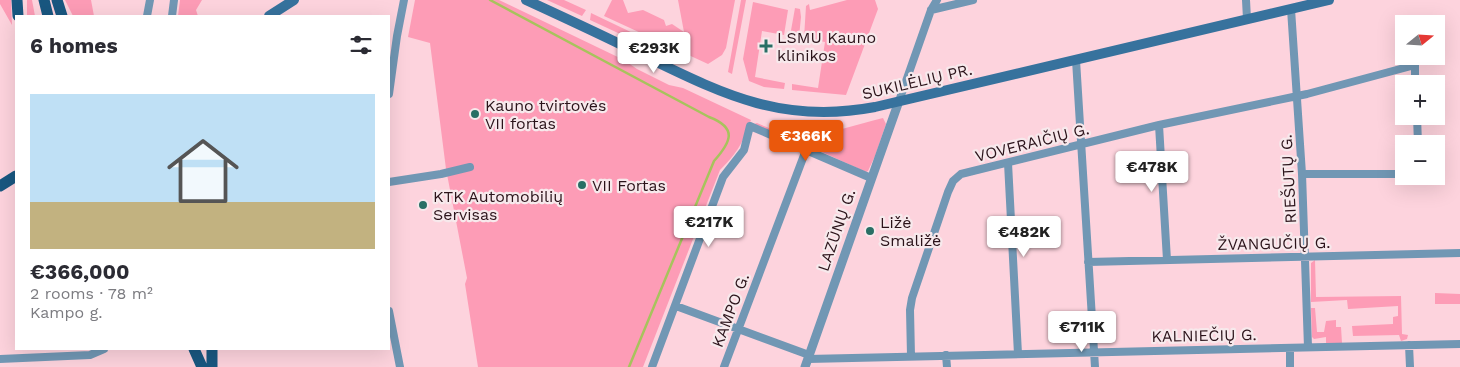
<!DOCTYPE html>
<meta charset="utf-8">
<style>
:root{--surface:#fff;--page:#f2f2f3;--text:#2b2b33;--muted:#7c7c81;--line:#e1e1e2;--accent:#ea580c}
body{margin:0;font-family:"Work Sans",sans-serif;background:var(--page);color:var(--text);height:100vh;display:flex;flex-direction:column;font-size:19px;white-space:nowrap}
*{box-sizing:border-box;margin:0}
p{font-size:16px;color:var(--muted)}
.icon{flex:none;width:28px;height:28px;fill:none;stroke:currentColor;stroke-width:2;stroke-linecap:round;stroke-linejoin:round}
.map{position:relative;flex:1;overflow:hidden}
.sheet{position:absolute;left:15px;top:15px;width:375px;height:335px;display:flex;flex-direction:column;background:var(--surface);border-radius:0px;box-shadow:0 5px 20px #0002}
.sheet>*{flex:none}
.needle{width:32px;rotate:72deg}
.buttons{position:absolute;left:1395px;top:15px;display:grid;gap:10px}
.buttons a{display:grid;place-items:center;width:50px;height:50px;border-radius:0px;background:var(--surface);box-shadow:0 5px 20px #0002;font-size:25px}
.price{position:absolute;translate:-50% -42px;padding:0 11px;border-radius:5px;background:#fff;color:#222;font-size:16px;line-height:32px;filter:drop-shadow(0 1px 2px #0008)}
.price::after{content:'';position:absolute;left:50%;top:30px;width:15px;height:11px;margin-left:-8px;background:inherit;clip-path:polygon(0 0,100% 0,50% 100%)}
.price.active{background:var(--accent);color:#fff}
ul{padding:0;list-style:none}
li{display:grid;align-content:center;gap:10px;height:265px;padding:0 15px}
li+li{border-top:1px solid var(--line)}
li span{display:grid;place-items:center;height:155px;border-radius:0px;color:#555}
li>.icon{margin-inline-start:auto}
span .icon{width:90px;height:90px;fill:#fffc;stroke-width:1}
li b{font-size:21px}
h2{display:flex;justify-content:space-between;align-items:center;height:60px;padding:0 15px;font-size:21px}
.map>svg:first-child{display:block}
</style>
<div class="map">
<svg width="1460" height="367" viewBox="0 0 1460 367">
<rect width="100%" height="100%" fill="#fdd3dd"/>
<path fill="#fd9cb6" d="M0 0H11L12 25 0 4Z
M27 0H32L35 16H27Z
M65 0H91L94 16H73Z
M180 0H202L196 10 198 16H178Z
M415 0H499L624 60 637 69 669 85 683 88 751 120C742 144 738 152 720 170L643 367H478L465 284 467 278 446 169 430 43 408 37Z
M547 0H564L586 10 582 16Z
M612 0H623L628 13 643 10 664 20 666 26 672 24 684 32 678 0H735L726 48 722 55 708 64 604 16Z
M741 0H746L732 74 728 72Z
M847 0H875L878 9 846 95 792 90V84L818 88 825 42 804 38 806 6 809 4 810 10Z
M753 2 788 10 784 35 762 31 755 77 785 83 784 89 764 87 749 81 743 59Z
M795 8 800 9 801 17 799 37 790 36Z
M591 13 637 35 638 40 631 39 590 20Z
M883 118 886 124 875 156 868 171 866 172 791 138 778 135 754 124 757 123C771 129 787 136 802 135 829 135 857 124 883 118Z
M1315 260 1316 297 1401 296 1402 334 1408 335 1407 339 1401 341 1399 335 1353 336 1352 326 1393 324V317L1398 316V306L1348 309 1347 300 1311 302V263Z
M1435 293 1460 294V304H1435Z
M1311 308H1315L1317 332H1324L1326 321 1336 320V327H1341L1342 343 1326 344V337L1314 339 1312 337Z"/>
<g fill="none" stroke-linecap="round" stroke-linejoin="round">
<path stroke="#a7c35c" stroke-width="2.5" d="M490 0 709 117C738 128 731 142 714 161L629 367"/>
<path stroke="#7197b4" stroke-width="8" d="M1246 0 1247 19
M1291 9 1302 174 1308 347
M931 10 973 0
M147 16 150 0
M172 16 174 0
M1076 60 1095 367
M389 94 397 36 404 0
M899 101 931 10 937 0
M1417 116 1418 144
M1159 125 1167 260
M1008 163 1018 354
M1302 174H1404
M389 182 441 174 470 167
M1088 262 1460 253
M676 306 809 355
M389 311 400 367
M1409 345 1410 367
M1290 348V367
M946 355 947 367
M911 356 910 310 912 298 948 192 953 181 961 174 1159 125 1307 94 1415 65V84
M0 359 90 355 104 349
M808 359 1460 344
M652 367 723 177 744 150 750 126 871 178
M724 367 806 150"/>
<path stroke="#7197b4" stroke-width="9" d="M805 367 899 101"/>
<path stroke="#37729d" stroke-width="10" d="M526 0C563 17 600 34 636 52 719 92 779 125 875 107L1329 0
M269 16 294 0"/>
<path stroke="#195780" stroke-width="11" d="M17 0 18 16
M44 0 48 16
M57 0 62 16
M0 186 16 176
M194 349 202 367
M212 349V367"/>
</g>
<g fill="#296f65" stroke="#f7e9ec" stroke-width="2">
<path d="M763.5 38.5h5v5h5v5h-5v5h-5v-5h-5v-5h5z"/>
<circle cx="475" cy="114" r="5"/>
<circle cx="582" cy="185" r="5"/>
<circle cx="423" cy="205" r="5"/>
<circle cx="870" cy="231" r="5"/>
</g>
<g text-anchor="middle" stroke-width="4.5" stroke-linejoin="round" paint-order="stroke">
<g font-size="16" fill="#2b131a" stroke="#f7e9ec" text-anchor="start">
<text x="777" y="43">LSMU Kauno<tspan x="777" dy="18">klinikos</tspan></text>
<text x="485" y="111">Kauno tvirtovės<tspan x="485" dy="18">VII fortas</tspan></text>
<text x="592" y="191">VII Fortas</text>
<text x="433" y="202">KTK Automobilių<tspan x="433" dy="18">Servisas</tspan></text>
<text x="880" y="228">Ližė<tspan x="880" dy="18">Smaližė</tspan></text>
</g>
<g font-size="16" fill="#2b131a" stroke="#f7e9ec">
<text transform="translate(917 81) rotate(-13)" y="6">SUKILĖLIŲ PR.</text>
<text transform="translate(1032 142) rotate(-14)" y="6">VOVERAIČIŲ G.</text>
<text transform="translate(1288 179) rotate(-93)" y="6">RIEŠUTŲ G.</text>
<text transform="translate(836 230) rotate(-71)" y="6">LAZŪNŲ G.</text>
<text transform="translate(1274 243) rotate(-1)" y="6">ŽVANGUČIŲ G.</text>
<text transform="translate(730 310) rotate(-69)" y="6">KAMPO G.</text>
<text transform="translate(1204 335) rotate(-1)" y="6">KALNIEČIŲ G.</text>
</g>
</g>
</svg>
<div class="buttons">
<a><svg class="needle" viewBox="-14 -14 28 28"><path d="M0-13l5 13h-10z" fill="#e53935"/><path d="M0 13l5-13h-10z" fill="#7c7c81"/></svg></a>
<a>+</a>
<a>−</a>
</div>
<b class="price" style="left:654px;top:74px">€293K</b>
<b class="price active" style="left:806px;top:162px">€366K</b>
<b class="price" style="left:1152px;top:193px">€478K</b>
<b class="price" style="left:709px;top:248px">€217K</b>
<b class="price" style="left:1024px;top:258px">€482K</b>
<b class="price" style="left:1082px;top:353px">€711K</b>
<section class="sheet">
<h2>6 homes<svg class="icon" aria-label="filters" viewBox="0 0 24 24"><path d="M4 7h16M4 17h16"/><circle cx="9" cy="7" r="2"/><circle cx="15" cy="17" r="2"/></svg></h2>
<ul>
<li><span style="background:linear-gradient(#bfe0f5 70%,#c2b280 0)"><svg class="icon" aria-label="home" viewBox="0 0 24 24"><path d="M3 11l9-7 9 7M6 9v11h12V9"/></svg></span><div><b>€366,000</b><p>2 rooms · 78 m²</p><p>Kampo g.</p></div></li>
</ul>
</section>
</div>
